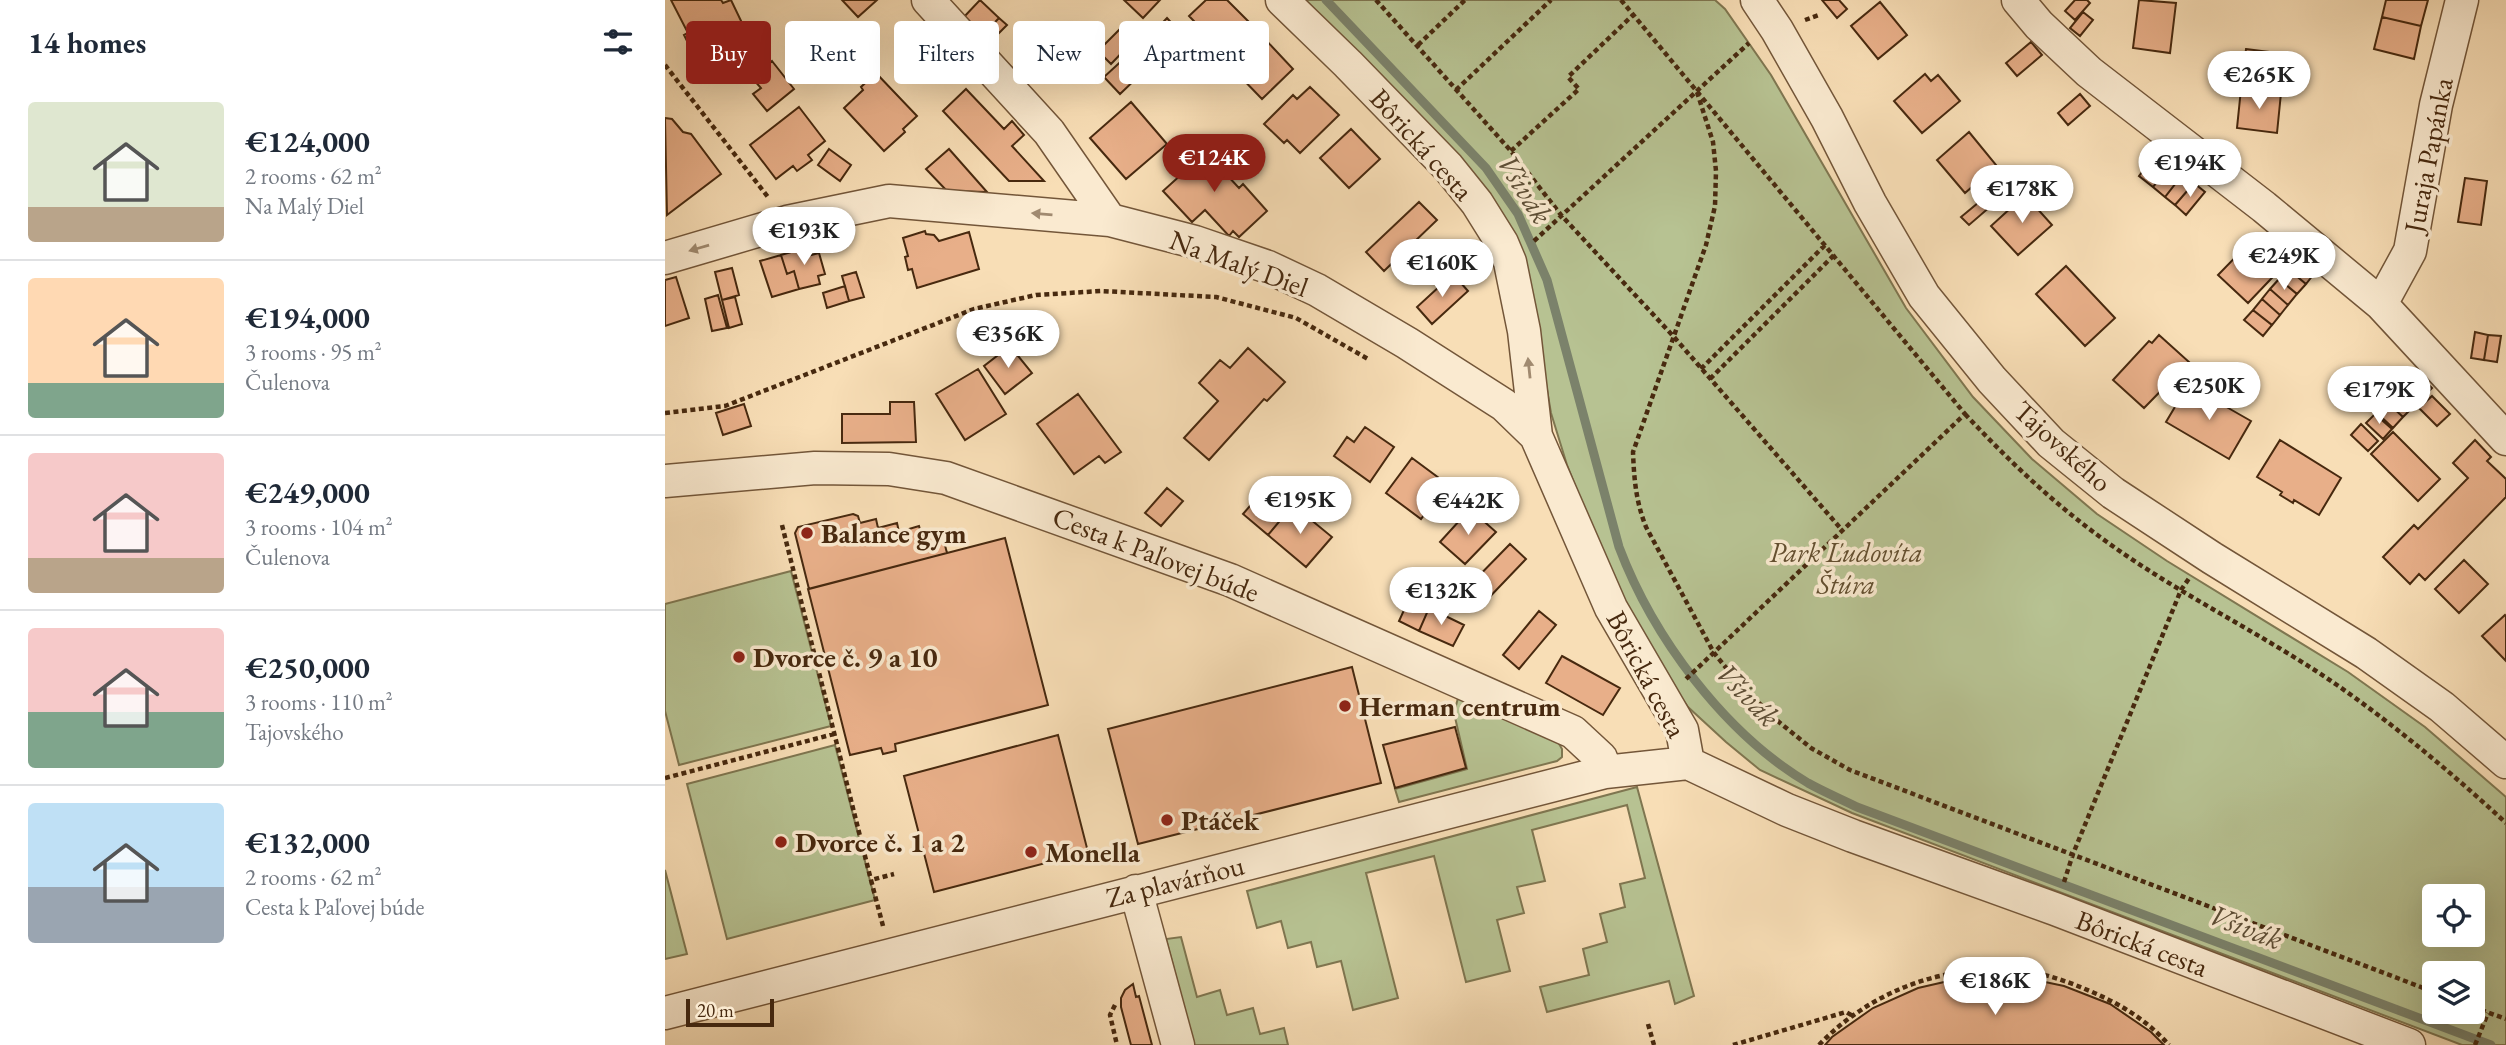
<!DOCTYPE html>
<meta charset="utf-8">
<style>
:root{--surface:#fff;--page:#f6f6f7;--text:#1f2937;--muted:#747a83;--line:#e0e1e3;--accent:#8f2418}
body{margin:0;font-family:"EB Garamond",serif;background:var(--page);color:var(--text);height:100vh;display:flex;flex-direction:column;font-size:26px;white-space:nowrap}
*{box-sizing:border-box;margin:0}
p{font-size:23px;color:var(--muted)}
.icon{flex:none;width:38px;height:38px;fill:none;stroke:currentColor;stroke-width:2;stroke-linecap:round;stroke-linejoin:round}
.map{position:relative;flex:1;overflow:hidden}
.side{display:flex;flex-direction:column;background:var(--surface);width:665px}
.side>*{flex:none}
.banner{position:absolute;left:21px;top:21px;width:665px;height:63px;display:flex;gap:14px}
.controls{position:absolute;left:1757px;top:884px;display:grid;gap:14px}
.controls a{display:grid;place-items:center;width:63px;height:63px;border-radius:7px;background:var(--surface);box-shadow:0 7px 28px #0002;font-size:35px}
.scale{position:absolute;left:21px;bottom:18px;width:88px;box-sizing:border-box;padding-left:7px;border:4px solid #47290f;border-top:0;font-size:19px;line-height:24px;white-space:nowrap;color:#47290f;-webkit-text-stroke:5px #faead0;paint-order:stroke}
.price{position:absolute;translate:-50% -60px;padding:0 16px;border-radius:24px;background:#fff;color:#222;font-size:23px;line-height:46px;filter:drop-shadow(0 2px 4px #0008)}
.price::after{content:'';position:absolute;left:50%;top:42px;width:21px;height:16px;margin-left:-10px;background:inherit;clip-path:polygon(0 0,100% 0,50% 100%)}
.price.on{background:var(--accent);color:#fff}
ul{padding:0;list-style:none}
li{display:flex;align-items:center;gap:21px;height:175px;padding:0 28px}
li+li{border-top:2px solid var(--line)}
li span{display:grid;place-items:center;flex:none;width:196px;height:140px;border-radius:7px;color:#555}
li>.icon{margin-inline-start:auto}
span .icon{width:84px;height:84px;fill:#fffc;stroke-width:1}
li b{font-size:30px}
h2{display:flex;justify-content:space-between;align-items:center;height:84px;padding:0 28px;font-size:30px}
.pill{padding:0 24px;border-radius:7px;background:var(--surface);box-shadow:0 7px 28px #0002;font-size:24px;line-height:63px}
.pill.on{background:var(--accent);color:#fff}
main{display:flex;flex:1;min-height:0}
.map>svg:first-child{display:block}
</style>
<main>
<section class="side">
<h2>14 homes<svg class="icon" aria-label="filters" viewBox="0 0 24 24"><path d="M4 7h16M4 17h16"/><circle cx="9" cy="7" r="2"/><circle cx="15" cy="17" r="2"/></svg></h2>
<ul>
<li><span style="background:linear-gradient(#dfe7d0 75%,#b9a48a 0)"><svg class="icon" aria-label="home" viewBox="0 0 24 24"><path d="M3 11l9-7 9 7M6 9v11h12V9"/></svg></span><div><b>€124,000</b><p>2 rooms · 62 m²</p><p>Na Malý Diel</p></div></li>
<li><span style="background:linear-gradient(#ffd9b3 75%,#7fa58c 0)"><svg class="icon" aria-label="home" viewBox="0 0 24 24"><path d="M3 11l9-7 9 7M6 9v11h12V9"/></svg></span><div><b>€194,000</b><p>3 rooms · 95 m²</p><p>Čulenova</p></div></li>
<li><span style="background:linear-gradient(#f6c9c9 75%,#b9a48a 0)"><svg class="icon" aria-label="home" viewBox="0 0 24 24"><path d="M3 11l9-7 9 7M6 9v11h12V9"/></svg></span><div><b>€249,000</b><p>3 rooms · 104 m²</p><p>Čulenova</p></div></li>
<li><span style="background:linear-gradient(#f6c9c9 60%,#7fa58c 0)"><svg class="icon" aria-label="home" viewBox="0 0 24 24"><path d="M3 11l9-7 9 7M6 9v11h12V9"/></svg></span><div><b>€250,000</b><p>3 rooms · 110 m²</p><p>Tajovského</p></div></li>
<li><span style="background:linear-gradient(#bfe0f5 60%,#9aa5b1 0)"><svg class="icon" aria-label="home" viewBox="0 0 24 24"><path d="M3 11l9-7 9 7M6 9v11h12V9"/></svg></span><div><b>€132,000</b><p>2 rooms · 62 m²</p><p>Cesta k Paľovej búde</p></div></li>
</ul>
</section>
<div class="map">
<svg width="1841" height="1045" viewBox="0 0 1841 1045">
<rect width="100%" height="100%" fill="#f8deb6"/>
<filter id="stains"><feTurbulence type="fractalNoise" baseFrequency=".00286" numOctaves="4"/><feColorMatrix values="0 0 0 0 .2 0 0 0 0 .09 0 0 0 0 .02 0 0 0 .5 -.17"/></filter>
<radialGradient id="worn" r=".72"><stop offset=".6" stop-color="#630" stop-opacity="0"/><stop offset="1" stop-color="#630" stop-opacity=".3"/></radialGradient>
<path fill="#b7c292" stroke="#7f7650" stroke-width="2" fill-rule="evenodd" d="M633 0H1050L1060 9 1106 75 1241 308 1308 397 1367 459 1432 514 1502 561 1683 672 1760 727 1841 797V1045H1797L1187 813 1095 770 1061 742 1023 707 986 655 953 595 902 465 886 413 865 290ZM1769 896H1808V934H1769ZM1769 973H1808V1012H1769Z
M126 571 166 726 14 765 0 711V604Z
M793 698 889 735 897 749V757L892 761 734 802 730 789 802 769 789 713Z
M170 745 210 900 62 939 22 784Z
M972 787 1029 996 1010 1004 1004 981 882 1012 875 987 924 975 918 949 942 942 935 914 960 907 955 884 980 878 962 805 867 830 880 881 852 887 859 913 832 920 845 971 801 982 769 856 701 873 733 998 688 1010 676 961 652 967 646 942 623 948 616 921 592 928 582 891Z
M0 870 22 954 0 959Z
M516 937 532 997 555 990 562 1015 588 1008 595 1034 619 1028 623 1045H529L501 939Z"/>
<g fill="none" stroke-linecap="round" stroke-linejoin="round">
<path stroke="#7b826b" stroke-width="9" d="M661 0 821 168 853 214 882 280 954 547C988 637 1059 733 1143 783 1159 792 1176 799 1192 807L1826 1045"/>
</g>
<path fill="#e8af89" stroke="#47290f" stroke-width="2" d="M6 0H56L58 3 66 0 78 25 26 49 19 35 23 33Z
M177 0H212L193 17Z
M315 0 334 18 316 37 297 19Z
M459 0H495L478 18Z
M541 0H562L585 23 557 50 524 16Z
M1157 0H1174L1182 9 1172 18Z
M1410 0H1422L1425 3 1410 20 1400 11Z
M1474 0 1511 3 1505 53 1468 48Z
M1721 0H1763L1756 26 1717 17Z
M1215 2 1242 35 1213 59 1186 26Z
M1418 12 1428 20 1415 36 1405 28Z
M1717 17 1756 26 1749 59 1709 49Z
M334 18 342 25 323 44 316 37Z
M502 18 512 29 494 47 484 37Z
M458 26 471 38 446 64 433 51Z
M598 37 628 69 597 99 567 68Z
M1366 42 1377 55 1352 76 1341 63Z
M1581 49 1621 54 1616 93 1576 89Z
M463 55 478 72 455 94 439 77Z
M107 61 129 89 102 111 88 94 96 88 88 79Z
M211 73 252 116 238 129 240 132 219 151 179 108 198 90 196 87Z
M1260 74 1266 81 1273 75 1295 101 1257 133 1229 101Z
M645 87 674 115 635 153 622 140 619 143 599 124 628 95 632 99Z
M301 89 339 129 347 121 359 135 347 146 379 181H344L278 111Z
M1576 89 1616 93 1612 133 1572 128Z
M1415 94 1425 106 1403 125 1393 113Z
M466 102 502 144 461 179 425 138Z
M134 107 160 141 143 155 147 160 132 171 128 166 111 179 85 145Z
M0 118 7 119 18 132 26 134 56 174 2 215Z
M686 129 715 159 684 188 655 158Z
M1304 132 1336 171 1319 185 1315 180 1300 193 1272 160Z
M539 144 563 170 560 173 574 188 578 184 602 211 574 237 568 231 564 236 540 210 527 222 498 191 518 173 513 168Z
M164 149 186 165 175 181 153 165Z
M284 149 322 192 282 191 261 169Z
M1492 153 1506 164 1488 187 1474 176Z
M1506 164 1518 174 1500 197 1488 187Z
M1518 174 1529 183 1510 205 1500 197Z
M1800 178 1822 181 1816 225 1793 222Z
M1529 183 1540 192 1521 215 1510 205Z
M1360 195 1387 225 1353 255 1326 226Z
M1319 198 1326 206 1304 225 1296 217Z
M754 202 772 220 719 271 701 252Z
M260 231 261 234 269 235 274 241 304 232 314 269 252 288 247 269 243 270 240 257 243 256 238 238Z
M1593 234 1622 262 1583 303 1553 275Z
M143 247 146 255 154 253 160 274 153 276 155 284 134 289 129 271 122 274 116 255Z
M116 255 122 274 129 271 134 289 107 297 95 261Z
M1630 260 1648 275 1641 284 1622 268Z
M1401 266 1450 318 1420 346 1371 294Z
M67 268 74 295 57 300 50 272Z
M1622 268 1641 284 1632 294 1614 279Z
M191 272 199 297 184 301 177 276Z
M788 274 803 291 767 324 752 307Z
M11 277 24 318 0 326V280Z
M1614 279 1632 294 1623 305 1605 289Z
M180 286 184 301 162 308 158 293Z
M1605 289 1623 305 1615 315 1597 299Z
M53 295 62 328 47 331 40 299Z
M70 297 77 324 64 328 57 300Z
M1597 299 1615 315 1607 325 1588 310Z
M1588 310 1607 325 1598 336 1579 320Z
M1810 332 1823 335 1819 360 1806 358Z
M1494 335 1524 362 1479 408 1448 380 1484 341 1487 343Z
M1823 335 1836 336 1832 362 1819 360Z
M345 346 367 373 340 394 319 366Z
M583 348 620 382 602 401 599 399 544 460 519 438 553 401 534 383 555 360 565 368Z
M313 369 341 414 300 440 271 394Z
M1750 372 1767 388 1757 398 1740 382Z
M1740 382 1757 398 1748 407 1731 391Z
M1523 385 1586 421 1564 459 1501 422Z
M1731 391 1748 407 1738 417 1721 401Z
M413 394 456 452 440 463 434 456 409 474 372 424Z
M1767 396 1785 414 1772 426 1754 408Z
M1721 401 1738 417 1728 428 1711 412Z
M225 402H249L251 442 177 443V414H225Z
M79 404 86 426 58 435 51 413Z
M1710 414 1727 429 1718 439 1701 423Z
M1696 424 1713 441 1703 451 1686 435Z
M700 427 729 447 705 482 669 456 682 437 689 442Z
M1728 432 1775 479 1753 501 1706 454Z
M1615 440 1676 478 1654 515 1629 500 1628 503 1615 495 1617 492 1592 477Z
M1810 440 1826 457 1822 461 1841 479V497L1760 580 1754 574 1745 584 1718 557 1749 525 1753 529 1803 478 1788 463Z
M747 458 782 484 756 519 721 493Z
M604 484 628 505 603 535 578 514Z
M502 488 518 501 496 526 480 513Z
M628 505 667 537 641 567 603 535Z
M805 509 831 532 800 564 775 542Z
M188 514 193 516 195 523 211 519 213 528 232 523 234 532 254 526 257 536 276 530 282 553 144 589 130 533 133 527Z
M340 538 383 705 230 744 231 751 218 754 216 748 185 755 143 589Z
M845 544 861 559 815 607 799 591Z
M1799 560 1823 584 1794 613 1770 589Z
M751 584 782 601 776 614 764 608 754 631 734 621Z
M764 608 799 625 788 646 754 631Z
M874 611 891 625 854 669 838 655Z
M1840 615 1841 616V661L1817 636Z
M897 656 955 688 938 715 881 683Z
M687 667 716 783 473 844 443 729Z
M790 727 801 768 730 788 718 745Z
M393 735 423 852 269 892 239 776Z
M1351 976 1399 986 1445 1004 1486 1032 1499 1045H1160L1167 1037 1208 1008 1253 988 1301 977Z
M468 984 471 997 474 996 487 1045H466L456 1007V998L460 990Z"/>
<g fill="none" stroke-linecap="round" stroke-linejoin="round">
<g stroke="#735639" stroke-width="35">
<path id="street" d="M263 0 384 132 445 220
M617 0 683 64 783 167 812 203 837 243 845 262 859 331 871 436 946 608 1017 730 1023 763
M1092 0 1112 30 1162 118 1205 203 1259 296 1327 380 1386 443 1448 493 1547 558 1701 653 1777 707 1841 762
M1353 0 1374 25 1424 72 1599 207 1716 304 1841 439
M0 258 122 222 224 201 445 220 530 242 603 267 652 290 742 343 839 405 871 436
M1716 304 1745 251 1771 105 1797 0
M0 481 150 468 224 469 281 478 565 580 908 732 936 758 940 772
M1023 763 1122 810 1188 836 1390 909 1744 1045
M471 891 513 1045
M0 1013 940 772 1023 763"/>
</g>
<path stroke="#47290f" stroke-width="4.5" stroke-dasharray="5 3.5" stroke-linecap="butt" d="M711 0 846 151 896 215 1009 337 1177 530
M956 0 1300 414 1021 679
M1140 20 1154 15
M753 45 800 0
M0 65 103 197
M791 90 886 0
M1032 92 1048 142 1051 171 1050 206 1041 245 968 452C969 479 971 502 981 527L1049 653 1071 680 1109 718 1146 748 1185 770 1769 992
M846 151 914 89 903 77 968 15
M869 241 1084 43
M1036 369 1161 244
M1045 379 1169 255
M0 413 60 406 309 309 371 295 436 291 551 297 631 318 703 359
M1300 414C1344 461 1389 504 1442 542 1515 595 1598 634 1672 685 1732 727 1788 774 1841 823
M117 525 206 880
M0 778 169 734
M1399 882 1408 854 1516 590 1525 577
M218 926 206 880 229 874
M450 1005 445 1015 452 1045
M1808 1007 1841 1019
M983 1024 989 1045
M1068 1045 1181 1012 1188 1016
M1154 1045C1198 999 1258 972 1321 970 1331 970 1343 968 1353 969 1376 973 1399 980 1420 989 1452 1002 1481 1019 1504 1045
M1810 1045 1823 1013"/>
<use href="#street" stroke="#faead0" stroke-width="32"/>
</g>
<defs><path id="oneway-solid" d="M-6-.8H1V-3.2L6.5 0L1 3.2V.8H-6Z" transform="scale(1.75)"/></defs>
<g fill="#a08a70">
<use href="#oneway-solid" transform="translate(377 214) rotate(-175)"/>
<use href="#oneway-solid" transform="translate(34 248) rotate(164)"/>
<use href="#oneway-solid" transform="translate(864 368) rotate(-96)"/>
</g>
<g fill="#8f2418" stroke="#faead0" stroke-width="2.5">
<circle cx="142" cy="533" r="7"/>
<circle cx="74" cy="657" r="7"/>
<circle cx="680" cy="706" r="7"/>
<circle cx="502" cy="820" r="7"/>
<circle cx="116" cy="842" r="7"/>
<circle cx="366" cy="852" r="7"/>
</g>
<g text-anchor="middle" stroke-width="7" stroke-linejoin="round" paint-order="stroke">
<g font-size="28" fill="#47290f" stroke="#faead0">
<text transform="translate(757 144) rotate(48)" y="10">Bôrická cesta</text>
<text transform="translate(1763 155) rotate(-79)" y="10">Juraja Papánka</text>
<text transform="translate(574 263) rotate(20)" y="10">Na Malý Diel</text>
<text transform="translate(1398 446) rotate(42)" y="10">Tajovského</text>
<text transform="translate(491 554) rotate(21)" y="10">Cesta k Paľovej búde</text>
<text transform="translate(982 674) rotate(62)" y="10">Bôrická cesta</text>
<text transform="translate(510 881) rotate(-14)" y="10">Za plavárňou</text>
<text transform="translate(1477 943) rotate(21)" y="10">Bôrická cesta</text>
</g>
<g font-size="28" font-weight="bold" fill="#47290f" stroke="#faead0" text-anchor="start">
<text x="156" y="543">Balance gym</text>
<text x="88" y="667">Dvorce č. 9 a 10</text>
<text x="694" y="716">Herman centrum</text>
<text x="516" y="830">Ptáček</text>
<text x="130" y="852">Dvorce č. 1 a 2</text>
<text x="380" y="862">Monella</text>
</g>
<g font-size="28" font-style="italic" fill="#634f30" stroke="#faead0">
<text x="1181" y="562">Park Ľudovíta<tspan x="1181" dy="32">Štúra</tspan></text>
</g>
<g font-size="30" font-style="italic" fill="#5d4e36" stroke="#faead0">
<text transform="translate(860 189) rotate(58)" y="10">Všivák</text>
<text transform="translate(1083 695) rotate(46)" y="10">Všivák</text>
<text transform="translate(1581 927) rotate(21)" y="10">Všivák</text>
</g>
</g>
<rect width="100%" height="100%" filter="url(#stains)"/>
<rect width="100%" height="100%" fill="url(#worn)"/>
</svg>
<div class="controls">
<a><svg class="icon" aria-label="locate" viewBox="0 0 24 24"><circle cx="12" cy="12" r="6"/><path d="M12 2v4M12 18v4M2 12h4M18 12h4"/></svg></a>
<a><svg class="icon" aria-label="layers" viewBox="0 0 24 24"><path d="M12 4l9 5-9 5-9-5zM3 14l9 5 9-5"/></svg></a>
</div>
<div class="scale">20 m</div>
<b class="price" style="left:1594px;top:111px">€265K</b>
<b class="price on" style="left:549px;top:194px">€124K</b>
<b class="price" style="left:1525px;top:199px">€194K</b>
<b class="price" style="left:1357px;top:225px">€178K</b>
<b class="price" style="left:139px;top:267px">€193K</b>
<b class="price" style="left:1619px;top:292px">€249K</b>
<b class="price" style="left:777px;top:299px">€160K</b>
<b class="price" style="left:343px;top:370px">€356K</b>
<b class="price" style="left:1544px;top:422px">€250K</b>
<b class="price" style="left:1714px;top:426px">€179K</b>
<b class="price" style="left:635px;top:536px">€195K</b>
<b class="price" style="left:803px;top:537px">€442K</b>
<b class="price" style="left:776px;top:627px">€132K</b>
<b class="price" style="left:1330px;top:1017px">€186K</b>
<div class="banner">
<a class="pill on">Buy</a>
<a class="pill">Rent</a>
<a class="pill">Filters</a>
<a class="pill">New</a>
<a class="pill">Apartment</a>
</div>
</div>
</main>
